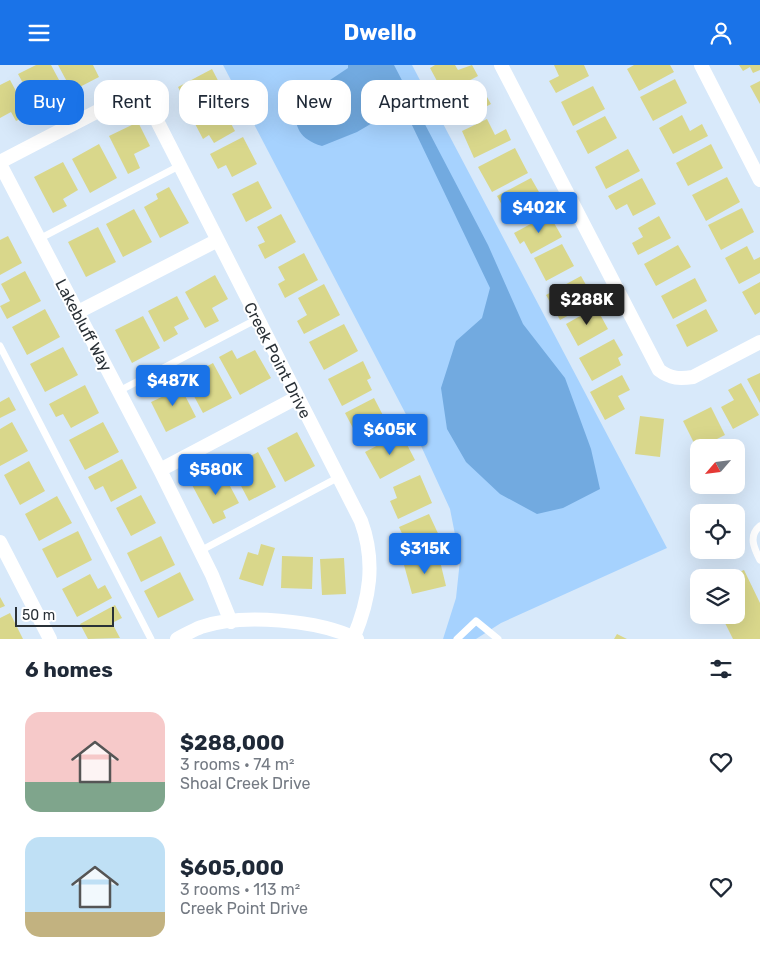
<!DOCTYPE html>
<meta charset="utf-8">
<style>
:root{--surface:#fff;--page:#f2f2f3;--text:#1f2937;--muted:#747a83;--accent:#1a73e8}
body{margin:0;font-family:Rubik,sans-serif;background:var(--page);color:var(--text);height:100vh;display:flex;flex-direction:column;font-size:19px;white-space:nowrap}
*{box-sizing:border-box;margin:0}
p{font-size:16px;color:var(--muted)}
.icon{flex:none;width:28px;height:28px;fill:none;stroke:currentColor;stroke-width:2;stroke-linecap:round;stroke-linejoin:round}
.map{position:relative;height:574px;overflow:hidden}
.panel{display:flex;flex-direction:column;background:var(--surface);flex:1}
.panel>*{flex:none}
.hud{position:absolute;left:15px;top:15px;width:500px;height:45px;display:flex;gap:10px}
.needle{width:32px;rotate:242deg}
.fabs{position:absolute;left:690px;top:374px;display:grid;gap:10px}
.fabs a{display:grid;place-items:center;width:55px;height:55px;border-radius:10px;background:var(--surface);box-shadow:0 5px 20px #0002;font-size:25px}
.scale{position:absolute;left:15px;bottom:12px;width:99px;box-sizing:border-box;padding-left:5px;border:2px solid #2a3137;border-top:0;font-size:14px;line-height:18px;white-space:nowrap;color:#2a3137;-webkit-text-stroke:4px #fff;paint-order:stroke}
.price{position:absolute;translate:-50% -42px;padding:0 11px;border-radius:5px;background:var(--accent);color:#fff;font-size:16px;line-height:32px;filter:drop-shadow(0 1px 2px #0008)}
.price::after{content:'';position:absolute;left:50%;top:30px;width:15px;height:11px;margin-left:-8px;background:inherit;clip-path:polygon(0 0,100% 0,50% 100%)}
.price.active{background:#222;color:#fff}
ul{padding:0;list-style:none}
li{display:flex;align-items:center;gap:15px;height:125px;padding:0 25px}
li span{display:grid;place-items:center;flex:none;width:140px;height:100px;border-radius:15px;color:#555}
li>.icon{margin-inline-start:auto}
span .icon{width:60px;height:60px;fill:#fffc;stroke-width:1}
li b{font-size:21px}
h2{display:flex;justify-content:space-between;align-items:center;height:60px;padding:0 25px;font-size:21px}
.tag{padding:0 18px;border-radius:15px;background:var(--surface);box-shadow:0 5px 20px #0002;font-size:18px;line-height:45px}
.tag.active{background:var(--accent);color:#fff}
header{display:flex;justify-content:space-between;align-items:center;height:65px;padding:0 25px;background:var(--accent);color:#fff;font-size:22px;font-weight:700}
.map>svg:first-child{display:block}
</style>
<header><svg class="icon" aria-label="menu" viewBox="0 0 24 24"><path d="M4 6h16M4 12h16M4 18h16"/></svg>Dwello<svg class="icon" aria-label="person" viewBox="0 0 24 24"><circle cx="12" cy="8" r="4"/><path d="M4 21q1-7 8-7t8 7"/></svg></header>
<div class="map">
<svg width="760" height="574" viewBox="0 0 760 574">
<rect width="100%" height="100%" fill="#d8e9fa"/>
<path fill="#a6d2fe" d="M223 0H412L667 483 501 558 476 574H443L456 533 460 495 450 444 410 357Z"/>
<path fill="#72aae0" d="M348 0H394L488 180 523 259 565 313 591 384 600 424 563 443 537 449 500 429 466 397 447 364 441 323 456 276 482 253 490 223 411 58 386 50 357 67 322 81C299 74 295 63 294 39L348 3Z"/>
<path fill="#d9d78b" d="M36 0H51L66 28 37 44 18 9Z
M58 0H93L99 12 72 26Z
M435 0H455L458 5 472 0 478 11 444 29 430 3Z
M554 0H584L589 11 556 28 549 16 559 11Z
M634 0H670L674 7 639 26 627 4Z
M739 0H760V5L753 8 750 2 743 6Z
M212 4 225 29 191 47 178 22Z
M675 14 687 38 653 56 640 32Z
M10 15 29 50 16 56 11 47 0 53V20Z
M760 16V39L750 21Z
M479 18 491 39 464 53 452 32Z
M593 21 605 44 573 61 561 37Z
M221 40 235 66 214 78 209 70 203 74 193 55Z
M682 50 690 66 702 59 708 71 673 89 659 63Z
M605 51 617 73 588 89 576 66Z
M487 54 495 70 506 64 511 75 474 93 462 66Z
M138 57 150 81 134 89 140 103 128 109 109 71Z
M243 72 257 99 232 112 226 100 218 104 210 89Z
M99 79 117 113 90 128 72 94Z
M711 79 723 103 688 121 676 98Z
M515 83 528 108 492 127 478 102Z
M628 84 640 106 606 124 595 102Z
M63 97 78 125 63 134 67 141 53 148 34 112Z
M727 112 740 137 706 156 692 130Z
M531 113 539 127 526 134 532 145 511 156 497 131Z
M642 113 656 139 633 151 627 139 616 145 608 131Z
M258 116 272 143 246 157 232 129Z
M169 122 189 158 160 173 144 142 158 134 156 129Z
M742 143 754 167 721 185 708 160Z
M134 144 152 177 123 192 106 159Z
M281 149 296 177 265 194 258 180 265 177 257 162Z
M549 149 562 172 531 189 524 176 520 179 514 168Z
M659 151 671 173 638 190 632 178 643 172 638 163Z
M98 162 116 197 86 212 68 177Z
M8 171 22 198 0 210V175Z
M562 179 574 201 546 216 534 193Z
M678 180 691 202 656 221 644 199Z
M747 181 754 195 760 192V208L739 219 725 193Z
M304 188 318 215 285 233 278 219 285 215 278 202Z
M25 206 41 236 7 254 0 241 10 236 1 219Z
M215 210 228 234 212 243 219 256 205 263 185 227Z
M581 211 595 236 560 255 546 230Z
M695 213 707 236 673 254 661 231Z
M760 217V247L755 250 742 227Z
M324 219 340 250 304 269 297 256 307 250 298 233Z
M177 231 189 254 174 262 178 269 164 277 148 246Z
M596 242 608 264 578 281 566 259Z
M45 244 60 272 27 290 12 262Z
M706 244 718 266 687 282 676 260Z
M143 251 160 283 132 298 115 265Z
M344 259 358 286 324 305 309 277Z
M614 274 623 290 618 293 621 300 592 316 579 293Z
M63 282 78 310 45 327 30 299Z
M232 285 237 294 255 285 271 313 240 330 219 292Z
M363 296 371 313 367 315 372 325 342 341 328 314Z
M213 298 232 333 203 348 187 318 202 310 200 305Z
M760 308V338L747 314Z
M622 310 630 325 618 331 625 344 605 355 590 327Z
M177 315 196 352 166 367 151 337 166 330 162 323Z
M741 318 759 350 733 364 721 342 734 335 728 325Z
M85 320 99 348 71 363 63 349 56 352 49 339Z
M9 332 16 345 0 353V337Z
M374 333 388 360 368 371 362 361 354 365 345 348Z
M711 342 725 370 697 384 683 356Z
M640 351 664 354 660 392 635 389Z
M12 357 28 386 0 401V364Z
M103 357 119 387 85 405 69 375Z
M297 367 315 401 285 417 267 383Z
M401 368 415 395 380 414 365 387Z
M258 387 276 422 249 436 231 402Z
M122 394 137 423 111 437 103 421 95 425 88 412Z
M29 396 45 426 20 440 4 410Z
M221 404 239 438 223 446 226 453 213 459 192 420Z
M420 410 432 438 398 454 390 436 397 433 393 422Z
M141 430 156 458 131 471 116 443Z
M57 431 72 458 39 476 25 449Z
M429 449 442 477 412 490 399 462Z
M78 466 92 495 57 513 42 484Z
M161 471 175 500 141 517 127 488Z
M261 479 275 483 263 521 239 514 248 487 258 490Z
M282 491 313 492 312 524 281 523Z
M439 492 446 521 412 529 404 500Z
M344 493 346 529 322 530 320 494Z
M744 505 760 538V574H733L721 550H736V512H727Z
M180 507 194 535 158 553 144 526Z
M90 509 98 524 105 520 112 533 77 552 62 524Z
M0 532 5 541 0 543Z
M115 540 122 553 112 558 120 573 88 574 80 559Z
M10 548 23 574H0V553Z
M617 569 627 574H614Z"/>
<g fill="none" stroke-linecap="round" stroke-linejoin="round">
<path stroke="#fff" stroke-width="7" d="M39 174 179 101
M0 281 151 574
M119 326 257 254
M760 461C748 471 754 483 760 495
M200 486 339 412
M457 574 476 556 498 574"/>
<path stroke="#fff" stroke-width="14" d="M501 0 659 305C671 314 680 314 693 312L760 277
M701 0 760 115
M0 97 125 32 138 33 151 44 361 456C376 497 370 534 353 574
M0 99 160 405 212 510 231 557
M78 247 216 176
M160 405 298 332
M0 477 50 574
M177 574C185 570 193 565 201 562 242 548 319 555 357 574"/>
</g>
<g text-anchor="middle" stroke-width="4" stroke-linejoin="round" paint-order="stroke">
<g font-size="16" fill="#2a3137" stroke="#fff">
<text transform="translate(84 260) rotate(62)" y="6">Lakebluff Way</text>
<text transform="translate(278 295) rotate(63)" y="6">Creek Point Drive</text>
</g>
</g>
</svg>
<div class="fabs">
<a><svg class="needle" viewBox="-14 -14 28 28"><path d="M0-13l5 13h-10z" fill="#e53935"/><path d="M0 13l5-13h-10z" fill="#747a83"/></svg></a>
<a><svg class="icon" aria-label="locate" viewBox="0 0 24 24"><circle cx="12" cy="12" r="6"/><path d="M12 2v4M12 18v4M2 12h4M18 12h4"/></svg></a>
<a><svg class="icon" aria-label="layers" viewBox="0 0 24 24"><path d="M12 4l9 5-9 5-9-5zM3 14l9 5 9-5"/></svg></a>
</div>
<div class="scale">50 m</div>
<b class="price" style="left:539px;top:169px">$402K</b>
<b class="price active" style="left:587px;top:261px">$288K</b>
<b class="price" style="left:173px;top:342px">$487K</b>
<b class="price" style="left:390px;top:391px">$605K</b>
<b class="price" style="left:216px;top:431px">$580K</b>
<b class="price" style="left:425px;top:510px">$315K</b>
<div class="hud">
<a class="tag active">Buy</a>
<a class="tag">Rent</a>
<a class="tag">Filters</a>
<a class="tag">New</a>
<a class="tag">Apartment</a>
</div>
</div>
<section class="panel">
<h2>6 homes<svg class="icon" aria-label="filters" viewBox="0 0 24 24"><path d="M4 7h16M4 17h16"/><circle cx="9" cy="7" r="2"/><circle cx="15" cy="17" r="2"/></svg></h2>
<ul>
<li><span style="background:linear-gradient(#f6c9c9 70%,#7fa58c 0)"><svg class="icon" aria-label="home" viewBox="0 0 24 24"><path d="M3 11l9-7 9 7M6 9v11h12V9"/></svg></span><div><b>$288,000</b><p>3 rooms · 74 m²</p><p>Shoal Creek Drive</p></div><svg class="icon" aria-label="heart" viewBox="0 0 24 24"><path d="M12 20l-8-8c-3-5 5-10 8-4 3-6 11-1 8 4z"/></svg></li>
<li><span style="background:linear-gradient(#bfe0f5 75%,#c2b280 0)"><svg class="icon" aria-label="home" viewBox="0 0 24 24"><path d="M3 11l9-7 9 7M6 9v11h12V9"/></svg></span><div><b>$605,000</b><p>3 rooms · 113 m²</p><p>Creek Point Drive</p></div><svg class="icon" aria-label="heart" viewBox="0 0 24 24"><path d="M12 20l-8-8c-3-5 5-10 8-4 3-6 11-1 8 4z"/></svg></li>
</ul>
</section>
